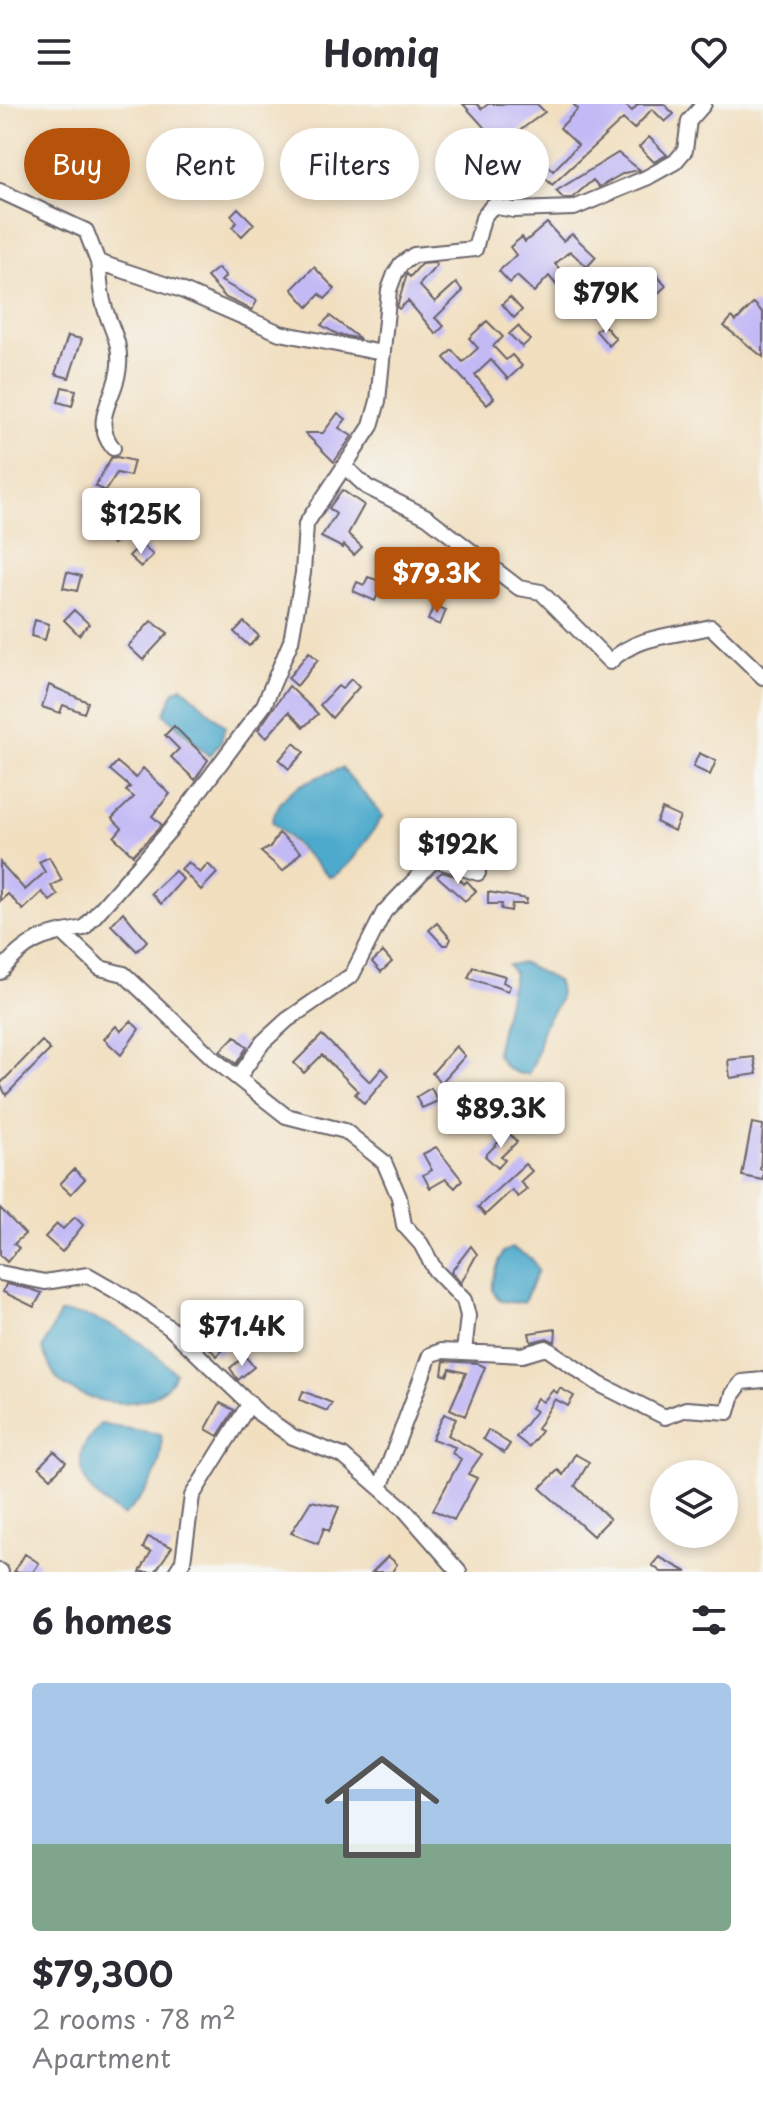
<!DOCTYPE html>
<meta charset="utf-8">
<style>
:root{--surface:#fff;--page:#f2f2f3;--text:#2b2b33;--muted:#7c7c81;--accent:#b45309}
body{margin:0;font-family:"Playpen Sans",sans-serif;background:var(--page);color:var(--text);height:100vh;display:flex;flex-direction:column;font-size:30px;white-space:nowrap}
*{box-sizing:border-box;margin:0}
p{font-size:26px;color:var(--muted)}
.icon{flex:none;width:44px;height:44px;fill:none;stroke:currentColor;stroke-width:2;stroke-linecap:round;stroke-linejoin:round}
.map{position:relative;height:1468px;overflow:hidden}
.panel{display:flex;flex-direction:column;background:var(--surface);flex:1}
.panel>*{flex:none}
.hud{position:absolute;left:24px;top:24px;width:716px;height:72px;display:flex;gap:16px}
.tools{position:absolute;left:650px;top:1356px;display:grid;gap:16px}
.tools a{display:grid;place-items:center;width:88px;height:88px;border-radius:50%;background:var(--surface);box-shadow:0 4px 12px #0003;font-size:40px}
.price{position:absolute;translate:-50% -68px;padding:0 18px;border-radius:8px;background:#fff;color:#222;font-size:26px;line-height:52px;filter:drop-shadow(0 2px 4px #0008)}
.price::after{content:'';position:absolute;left:50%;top:48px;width:24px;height:18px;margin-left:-12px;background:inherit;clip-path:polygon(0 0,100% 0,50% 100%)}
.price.selected{background:var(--accent);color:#fff}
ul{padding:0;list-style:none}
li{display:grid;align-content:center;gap:16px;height:424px;padding:0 32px}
li span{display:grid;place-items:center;height:248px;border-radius:8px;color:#555}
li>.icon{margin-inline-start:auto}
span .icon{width:144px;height:144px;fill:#fffc;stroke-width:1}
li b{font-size:34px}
h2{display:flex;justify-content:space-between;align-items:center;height:96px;padding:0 32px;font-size:34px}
.tag{padding:0 28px;border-radius:36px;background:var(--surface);box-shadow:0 4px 12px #0003;font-size:28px;line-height:72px}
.tag.selected{background:var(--accent);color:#fff}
header{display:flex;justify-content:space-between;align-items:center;height:104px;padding:0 32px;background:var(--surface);font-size:36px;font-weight:700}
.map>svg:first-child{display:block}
</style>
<header><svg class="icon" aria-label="menu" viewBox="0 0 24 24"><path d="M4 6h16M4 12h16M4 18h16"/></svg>Homiq<svg class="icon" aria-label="heart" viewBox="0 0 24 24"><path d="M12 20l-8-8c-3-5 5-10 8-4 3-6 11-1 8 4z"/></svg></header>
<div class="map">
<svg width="763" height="1468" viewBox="0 0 763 1468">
<rect width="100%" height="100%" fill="#f6f6f2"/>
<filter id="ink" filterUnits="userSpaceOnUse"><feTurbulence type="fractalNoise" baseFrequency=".0125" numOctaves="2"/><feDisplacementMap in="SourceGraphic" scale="16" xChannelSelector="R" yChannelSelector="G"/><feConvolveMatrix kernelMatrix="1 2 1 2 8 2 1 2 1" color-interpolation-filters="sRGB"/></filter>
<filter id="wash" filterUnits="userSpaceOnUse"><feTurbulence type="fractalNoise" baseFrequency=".006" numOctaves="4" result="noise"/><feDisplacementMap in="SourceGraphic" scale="32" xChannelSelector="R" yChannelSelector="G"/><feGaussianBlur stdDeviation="1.8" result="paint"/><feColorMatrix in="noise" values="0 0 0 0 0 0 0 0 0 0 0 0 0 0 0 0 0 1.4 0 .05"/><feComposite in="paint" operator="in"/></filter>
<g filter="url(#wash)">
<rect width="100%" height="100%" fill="#f1dfc0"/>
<path fill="#4eaacc" stroke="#386684" stroke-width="2" d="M182 583 225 622 221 638 209 652 164 610 174 587Z
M342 664 383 712C370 729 351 766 330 773L272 718C281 683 310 676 342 664Z
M523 859 557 877C566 900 552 903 544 922 537 939 539 954 528 970 512 971 502 962 496 948L514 870 508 861Z
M512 1144 532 1155 538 1166 524 1198C480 1202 492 1175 503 1148Z
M60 1209C102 1209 147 1239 175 1269 158 1311 90 1303 60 1278 52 1271 47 1255 42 1245Z
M100 1320 161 1330C165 1362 147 1390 123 1412 100 1398 75 1378 82 1347 84 1338 95 1327 100 1320Z"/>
<g id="blocks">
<path fill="#c3b9f5" d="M463 0H477L482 5 488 0H537L545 8 500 41Z
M573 0H624L632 7 638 0H664L674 10 665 18 652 5 634 25 623 15 552 81 537 65 522 79 499 56 509 46 525 62 537 51 553 67 578 41 560 24 578 5Z
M57 28 83 41 75 57 49 45Z
M649 33 667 51 654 58 639 43Z
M618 49 640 66 624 69 599 83 593 76 572 94H563L556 87Z
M238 104 254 120 242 132 232 123 237 118 231 111Z
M547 119 563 137 572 130 596 153 587 163 570 147 555 160 568 174 558 183 549 172 534 188 517 172 510 179 499 167 516 151 510 143 522 133 525 138Z
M435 159 437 161 419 181 435 198 456 179 463 187 435 214 444 222 436 230 408 197 399 205 397 203 407 170 410 173 421 160Z
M314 163 335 185 325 195 320 190 308 203 292 185Z
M218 164 226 172 221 177 257 197 252 206 226 194 207 173Z
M654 168 666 182 642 204 630 190Z
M576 172 601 201 604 198 612 206 602 216 568 179Z
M510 193 522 206 514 214 502 200Z
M754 199 763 209V253L724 222 732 213 736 217Z
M330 212 360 235 337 230 321 221Z
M487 217 503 233 493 242 506 256 512 251 522 262 508 275 491 256 475 271 494 294 487 301 444 254 452 246 463 258 478 244 469 234Z
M603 220 616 235 609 242 596 227Z
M518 222 530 236 522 243 509 230Z
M68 232 82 235 69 274 55 270Z
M62 283 76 286 72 302 58 298Z
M338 309 346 315 339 324 352 332 334 358 305 329H323Z
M117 353 134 357 130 372 117 369 105 387 95 382 111 354Z
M342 386 364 401 348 430 362 443 354 451 344 441 343 444 321 433 336 410 329 404Z
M146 394 156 404 143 415 134 406Z
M115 420 124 431 113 440 104 429Z
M141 440 153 451 141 463 129 452Z
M67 468 81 472 77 487 63 484Z
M368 473 383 478 375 497 353 487 357 478 364 481Z
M434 501 446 506 440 521 428 516Z
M74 506 89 520 79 531 64 516Z
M35 516 49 520 45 536 31 532Z
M151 517 168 529 143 556 128 542Z
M244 518 259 532 249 542 234 528Z
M309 548 318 556 297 582 288 574Z
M351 575 359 583 332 614 320 601 338 582 342 585Z
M49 581 88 598 84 609 63 601 60 609 42 603Z
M289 582 318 610 304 623 289 608 266 634 258 626Z
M174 622 208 656 195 676 171 653 179 645 165 631Z
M294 639 304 648 289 665 279 656Z
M699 649 716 657 710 671 693 663Z
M117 658 136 674 143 664 170 690 152 712 162 721 133 751 114 733 122 724 112 714 134 693 126 687 130 683 110 666Z
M662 705 680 713 674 727 656 718Z
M279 729 301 748 283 767 261 748 270 743Z
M49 753 62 776 51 782 58 791 50 797 42 788 23 806 8 790 0 797V758L25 786 45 768 39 758Z
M188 758 200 769 208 760 217 769 201 786 181 765Z
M175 767 183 775 161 800 151 789Z
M442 768 458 773 464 780 467 777 476 787 465 797 437 772Z
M488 788 527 795 526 800H512L511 807 501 805 502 800H488Z
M123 808 147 837 137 847 111 821Z
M437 819 451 835 448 841H443L429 826Z
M383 848 392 858 381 868 372 858Z
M473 863 505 872 503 878 510 882 508 887 468 874Z
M131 917 139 925 121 951 104 935 116 922 121 927Z
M322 931 370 978 382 964 389 971 364 1000 355 990 358 987 322 951 304 969 294 959Z
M235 932 247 943 236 960 220 947Z
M42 937 50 946 6 991 0 980Z
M456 942 465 952 441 979 432 969Z
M754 953 757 970 730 974 728 956Z
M431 984 438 997 422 1004 416 993Z
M752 1019 763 1021 760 1065 763 1066V1076L742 1072Z
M508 1028 517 1038 501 1053 505 1056 498 1064 485 1052Z
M436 1043 462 1076 455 1084 446 1075 430 1084 423 1071 432 1066 423 1050Z
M525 1060 532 1067 520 1078 527 1085 518 1093 512 1086 485 1111 478 1103Z
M74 1065 85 1075 71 1090 60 1080Z
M0 1104 25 1130 14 1140 19 1144 7 1158 0 1151Z
M75 1113 83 1121 62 1148 45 1133 57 1120 63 1125Z
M471 1142 477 1150 461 1179 451 1168Z
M6 1180 30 1185 42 1189 34 1203 3 1188Z
M556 1225 555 1238 547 1234 531 1238 529 1229Z
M220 1229 230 1239 217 1252 207 1242Z
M245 1252 254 1263 238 1276 230 1264Z
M444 1257 477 1259 485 1263 465 1312 450 1305 466 1269 450 1265 447 1272 442 1270Z
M560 1284 574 1292 568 1302 555 1295 537 1325 541 1327 529 1343 516 1333 536 1307 531 1304 537 1294 543 1298 553 1286 557 1289Z
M303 1287 332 1299 327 1307 300 1296Z
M220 1299 234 1306 218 1332 206 1325Z
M444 1310 456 1315 448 1331 482 1350 468 1370 477 1374 454 1416 433 1406 461 1355 452 1349 455 1343 432 1335Z
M488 1326 510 1340 504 1349 483 1335Z
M54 1347 66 1358 51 1374 39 1363Z
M575 1350 589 1358 575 1382 610 1415 593 1432 540 1384 558 1366 563 1371Z
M311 1397 339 1403 329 1427 324 1424 318 1440 291 1429Z
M148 1433 172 1443 155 1468H140L151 1448 143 1444Z
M25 1450 39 1459 33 1468H14Z
M388 1452 397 1460 392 1468H372Z
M659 1453 687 1468H661L652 1461Z"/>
</g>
</g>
<g filter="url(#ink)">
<use href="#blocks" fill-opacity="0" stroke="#6a646a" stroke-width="2"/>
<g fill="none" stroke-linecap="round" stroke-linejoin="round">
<g stroke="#6a646a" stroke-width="18">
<path id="street" d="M0 87 86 127 98 158 179 185 280 229 382 249
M98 158C100 172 100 188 104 201 110 224 121 237 119 261 118 292 89 314 113 344
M344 362 367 383 427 413 519 484 541 488 610 558C635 531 679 531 711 523L763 573
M62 828 100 864 124 870 216 957 286 1012 345 1027 384 1058 399 1093 404 1121 421 1140 435 1166 464 1196 468 1212 464 1248
M0 868C28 834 43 832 84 824L171 725 264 601 291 537 303 469 306 420 371 322 378 297 389 186 395 170 401 160 414 151 475 145 483 114 492 102 514 106 574 104 646 74 675 58 685 46 689 17 704 0
M238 974 263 938 287 916 352 871 384 808 430 760 437 756 478 769
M0 1169 45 1178 88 1171 123 1191 170 1224 260 1310 293 1333 343 1352 404 1405 459 1468
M380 1384 430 1251 441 1247 522 1251 546 1244 599 1280 665 1313 686 1305 728 1308 733 1290 742 1278 763 1276
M0 1467 1 1468
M176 1468 183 1457 192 1392 250 1299"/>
</g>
<use href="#street" stroke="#fff" stroke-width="14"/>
</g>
</g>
</svg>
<div class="tools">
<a><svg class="icon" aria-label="layers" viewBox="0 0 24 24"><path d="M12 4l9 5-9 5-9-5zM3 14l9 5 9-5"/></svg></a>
</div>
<b class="price" style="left:606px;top:231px">$79K</b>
<b class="price" style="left:141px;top:452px">$125K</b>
<b class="price selected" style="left:437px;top:511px">$79.3K</b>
<b class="price" style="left:458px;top:782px">$192K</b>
<b class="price" style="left:501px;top:1046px">$89.3K</b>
<b class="price" style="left:242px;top:1264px">$71.4K</b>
<div class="hud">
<a class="tag selected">Buy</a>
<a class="tag">Rent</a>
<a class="tag">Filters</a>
<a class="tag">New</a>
</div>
</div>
<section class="panel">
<h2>6 homes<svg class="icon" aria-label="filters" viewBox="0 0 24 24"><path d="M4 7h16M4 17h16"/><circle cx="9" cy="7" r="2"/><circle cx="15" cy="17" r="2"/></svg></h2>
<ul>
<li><span style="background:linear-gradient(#a9c7e8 65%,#7fa58c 0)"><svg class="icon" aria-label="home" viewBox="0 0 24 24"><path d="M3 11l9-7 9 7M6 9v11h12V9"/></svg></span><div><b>$79,300</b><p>2 rooms · 78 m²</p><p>Apartment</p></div></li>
</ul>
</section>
